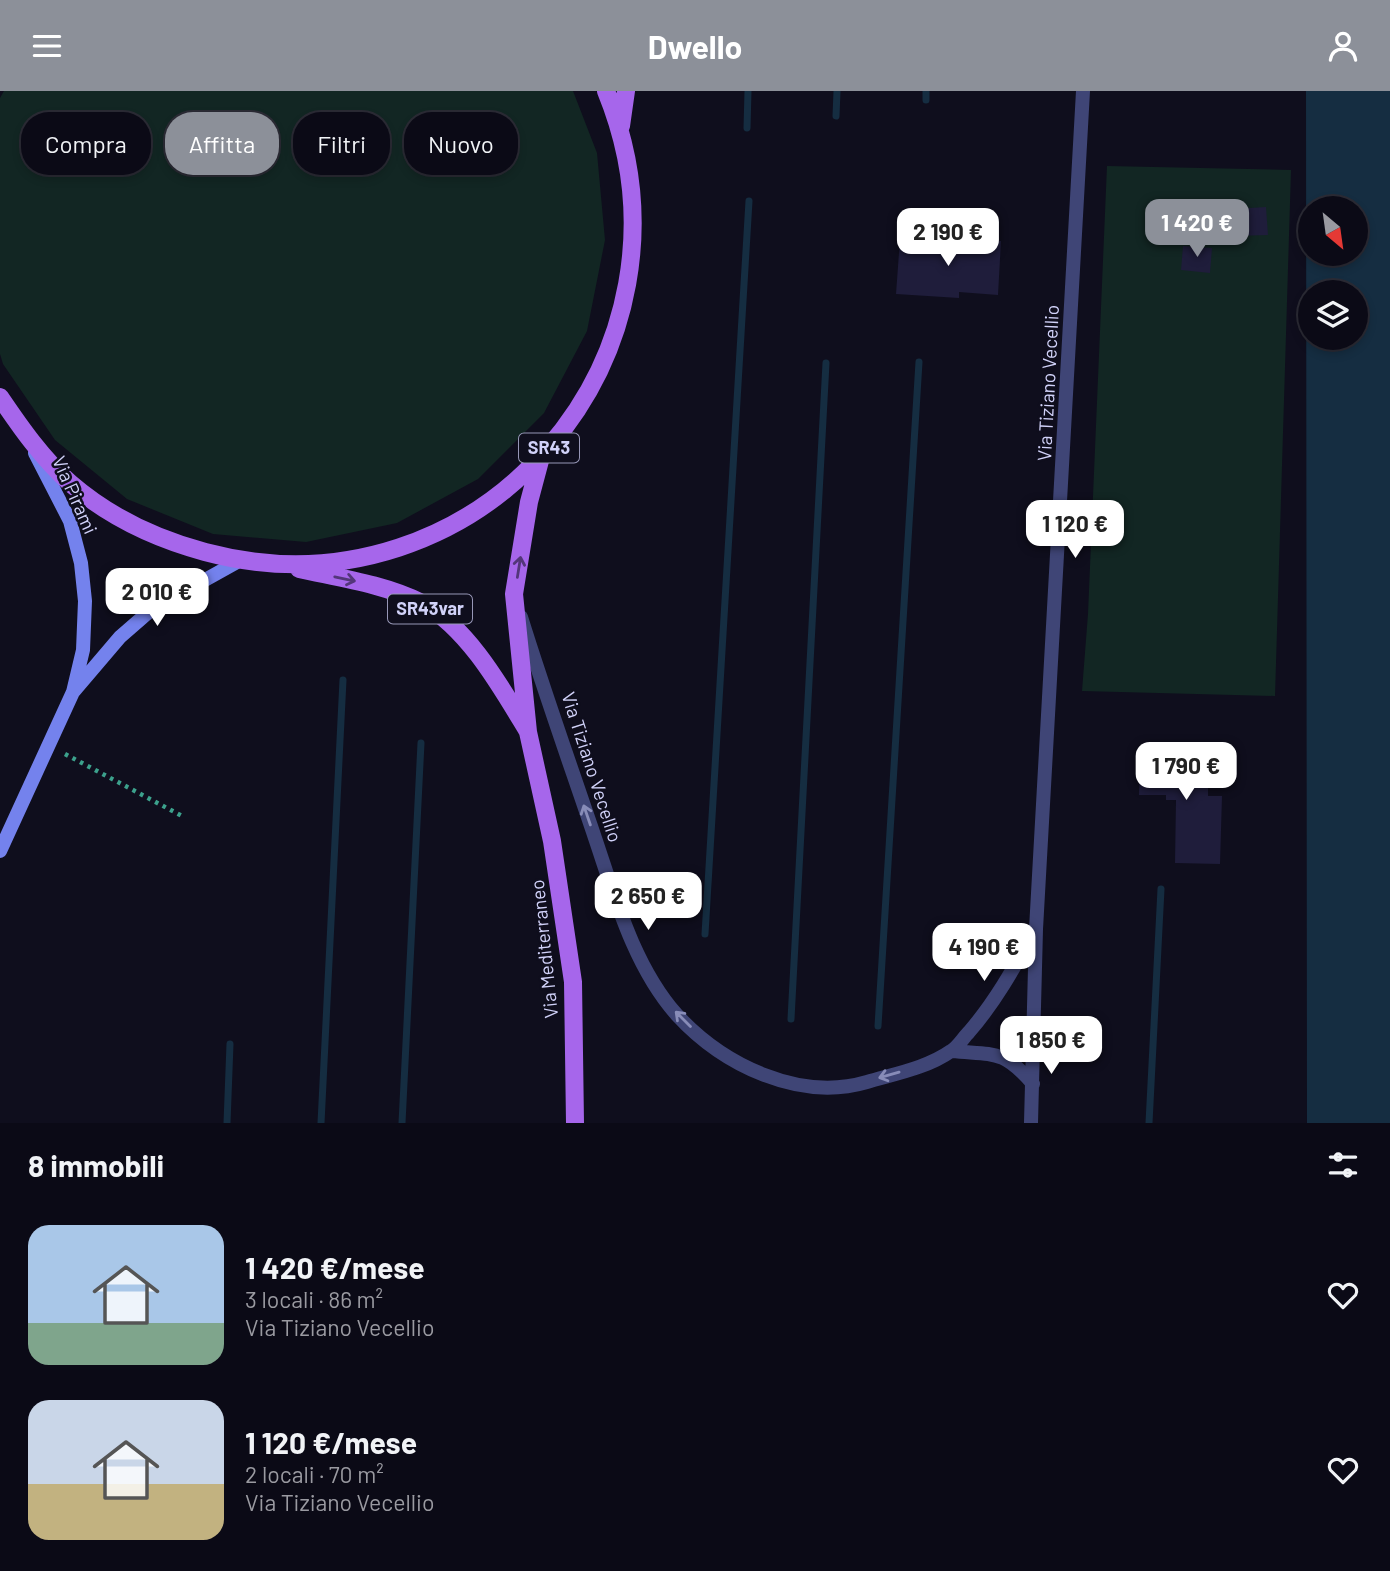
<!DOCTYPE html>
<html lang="it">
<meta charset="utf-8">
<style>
:root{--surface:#0b0a16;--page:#14131f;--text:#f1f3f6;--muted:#9a9aa1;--line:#2b2b35;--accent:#8c9099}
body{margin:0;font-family:Barlow,sans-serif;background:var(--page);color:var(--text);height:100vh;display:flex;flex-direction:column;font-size:26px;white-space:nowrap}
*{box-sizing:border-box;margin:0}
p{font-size:23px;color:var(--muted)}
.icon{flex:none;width:38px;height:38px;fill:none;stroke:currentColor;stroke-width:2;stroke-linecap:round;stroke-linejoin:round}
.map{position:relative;height:1032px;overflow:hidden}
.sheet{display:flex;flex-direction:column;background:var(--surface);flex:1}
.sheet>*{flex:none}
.banner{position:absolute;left:21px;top:21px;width:700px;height:63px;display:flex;gap:14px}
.needle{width:46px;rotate:151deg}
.buttons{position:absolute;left:1298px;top:105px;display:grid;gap:14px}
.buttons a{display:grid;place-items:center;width:70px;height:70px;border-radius:50%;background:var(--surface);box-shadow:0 4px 10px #0003,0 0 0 2px var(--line);font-size:35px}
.price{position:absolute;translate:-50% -60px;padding:0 16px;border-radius:14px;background:#fff;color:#222;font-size:23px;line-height:46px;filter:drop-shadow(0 2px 4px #0008)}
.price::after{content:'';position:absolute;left:50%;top:42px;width:21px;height:16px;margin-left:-10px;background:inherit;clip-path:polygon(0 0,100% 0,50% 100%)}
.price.active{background:var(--accent);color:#fff}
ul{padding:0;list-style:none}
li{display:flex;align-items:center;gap:21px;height:175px;padding:0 28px}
li span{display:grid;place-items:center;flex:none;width:196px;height:140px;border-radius:21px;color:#555}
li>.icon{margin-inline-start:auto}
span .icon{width:84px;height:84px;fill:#fffc;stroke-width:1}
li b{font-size:30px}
h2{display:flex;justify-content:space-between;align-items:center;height:84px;padding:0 28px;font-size:30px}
.tag{padding:0 24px;border-radius:28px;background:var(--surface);box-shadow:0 4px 10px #0003,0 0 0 2px var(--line);font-size:24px;line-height:63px}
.tag.active{background:var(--accent);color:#fff}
header{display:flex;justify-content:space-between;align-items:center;height:91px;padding:0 28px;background:var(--accent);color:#fff;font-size:32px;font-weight:700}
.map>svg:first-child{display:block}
</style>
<header><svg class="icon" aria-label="menu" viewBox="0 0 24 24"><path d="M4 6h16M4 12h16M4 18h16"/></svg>Dwello<svg class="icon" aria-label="person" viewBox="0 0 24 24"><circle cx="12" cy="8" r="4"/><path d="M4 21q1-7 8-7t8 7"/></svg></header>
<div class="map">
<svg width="1390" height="1032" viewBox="0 0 1390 1032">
<rect width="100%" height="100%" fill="#0f0e1d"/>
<path fill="#122623" d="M4 0H573L597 62 605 149 587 240 544 322 478 388 397 432 306 451 213 443 127 408 55 349 3 273 0 263V7Z
M1107 75 1291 79 1275 605 1082 600 1088 523Z"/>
<path fill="#152d41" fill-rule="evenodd" d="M1306 0H1390V1032H1307ZM1311 117H1356V163H1311ZM1311 201H1356V247H1311Z"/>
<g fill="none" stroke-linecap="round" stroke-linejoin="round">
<path stroke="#152d41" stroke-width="7" d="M926 9V0
M836 25 837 0
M747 37 748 0
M705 843 749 110
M791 928 826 272
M878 935 919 271
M227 1032 230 953
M321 1032 343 589
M402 1032 421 652
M1149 1032 1161 798"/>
</g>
<path fill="#1f1d3b" d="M1266 116 1268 144 1235 145 1234 118Z
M953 147 1001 150 998 204 959 201V207L896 203 900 148 953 151Z
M1183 155 1212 157 1210 182 1181 179Z
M1165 659 1208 660V705H1222L1220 773 1175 772 1176 709H1166V704H1139L1140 663H1166Z"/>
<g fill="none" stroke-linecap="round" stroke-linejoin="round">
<path stroke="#3ca18c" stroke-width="4.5" stroke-dasharray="3.5 5" stroke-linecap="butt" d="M65 663 182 725"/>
<path stroke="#3f4576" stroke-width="14" d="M521 526C544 600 570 673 595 747 615 806 634 876 677 924 723 974 799 1011 867 991 894 983 927 977 951 960 958 956 963 947 969 941 996 910 1015 875 1035 839
M952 960C994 964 1003 958 1033 993
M1031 1032 1036 838 1083 0"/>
<path stroke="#7482ed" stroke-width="14" d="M74 600 120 546 151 519 239 470
M0 760 73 601 83 559 85 510 81 472 70 430 35 362"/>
<path stroke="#a666eb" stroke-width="18" d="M621 35 626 0
M0 306C21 337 42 367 70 392 108 425 157 448 205 461 480 534 713 262 606 0
M541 366 529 411 514 503 528 641 552 750 573 891 575 1032
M299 478C340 487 384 493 422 512 468 537 501 596 527 639"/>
</g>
<defs><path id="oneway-shaft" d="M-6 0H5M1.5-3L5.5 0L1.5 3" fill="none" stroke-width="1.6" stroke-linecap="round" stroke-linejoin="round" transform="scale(1.75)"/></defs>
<g stroke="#53367a">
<use href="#oneway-shaft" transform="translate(519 476) rotate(-81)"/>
<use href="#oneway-shaft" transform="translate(345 488) rotate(12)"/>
</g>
<g stroke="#888cb8">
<use href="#oneway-shaft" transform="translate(587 724) rotate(-109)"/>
<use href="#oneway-shaft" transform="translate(683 928) rotate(-135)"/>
<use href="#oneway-shaft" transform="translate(889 984) rotate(164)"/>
</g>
<g text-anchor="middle" stroke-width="5" stroke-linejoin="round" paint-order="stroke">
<g fill="#0f0e1d" stroke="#9797b7" stroke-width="2">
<rect x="519" y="342.5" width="60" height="29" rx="5"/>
<rect x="388" y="503.5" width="84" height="29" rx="5"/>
</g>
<g font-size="18" font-weight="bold" fill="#d1d2f9">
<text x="549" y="363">SR43</text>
<text x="430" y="524">SR43var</text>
</g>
<g font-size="19" fill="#d1d2f9" stroke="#0f0e1d">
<text transform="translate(1048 292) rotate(-87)" y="7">Via Tiziano Vecellio</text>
<text transform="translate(75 404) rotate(66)" y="7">Via Pirami</text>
<text transform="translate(592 676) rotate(72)" y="7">Via Tiziano Vecellio</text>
<text transform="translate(544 858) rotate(-96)" y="7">Via Mediterraneo</text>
</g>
</g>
</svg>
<div class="buttons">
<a><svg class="needle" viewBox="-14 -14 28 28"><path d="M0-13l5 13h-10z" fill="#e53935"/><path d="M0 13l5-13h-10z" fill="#9a9aa1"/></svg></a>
<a><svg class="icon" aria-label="layers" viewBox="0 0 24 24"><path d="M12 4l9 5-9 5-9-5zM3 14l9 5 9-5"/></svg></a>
</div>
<b class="price active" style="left:1197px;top:168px">1 420 €</b>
<b class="price" style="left:948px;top:177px">2 190 €</b>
<b class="price" style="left:1075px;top:469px">1 120 €</b>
<b class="price" style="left:157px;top:537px">2 010 €</b>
<b class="price" style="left:1186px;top:711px">1 790 €</b>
<b class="price" style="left:648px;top:841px">2 650 €</b>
<b class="price" style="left:984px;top:892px">4 190 €</b>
<b class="price" style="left:1051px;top:985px">1 850 €</b>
<div class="banner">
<a class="tag">Compra</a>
<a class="tag active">Affitta</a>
<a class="tag">Filtri</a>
<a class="tag">Nuovo</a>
</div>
</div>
<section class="sheet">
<h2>8 immobili<svg class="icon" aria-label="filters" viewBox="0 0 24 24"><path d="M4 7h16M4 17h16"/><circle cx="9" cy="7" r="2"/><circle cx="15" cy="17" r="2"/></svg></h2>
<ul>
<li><span style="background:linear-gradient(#a9c7e8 70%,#7fa58c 0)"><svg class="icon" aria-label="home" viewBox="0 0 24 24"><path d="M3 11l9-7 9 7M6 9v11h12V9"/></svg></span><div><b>1 420 €/mese</b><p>3 locali · 86 m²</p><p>Via Tiziano Vecellio</p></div><svg class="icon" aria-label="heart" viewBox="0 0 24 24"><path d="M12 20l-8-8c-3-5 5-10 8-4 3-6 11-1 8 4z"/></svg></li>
<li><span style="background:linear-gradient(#c9d6e8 60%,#c2b280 0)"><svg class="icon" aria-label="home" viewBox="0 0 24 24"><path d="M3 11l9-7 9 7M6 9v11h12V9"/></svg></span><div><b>1 120 €/mese</b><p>2 locali · 70 m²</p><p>Via Tiziano Vecellio</p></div><svg class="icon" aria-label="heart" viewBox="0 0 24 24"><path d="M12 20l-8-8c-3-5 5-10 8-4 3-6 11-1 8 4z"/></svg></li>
</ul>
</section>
